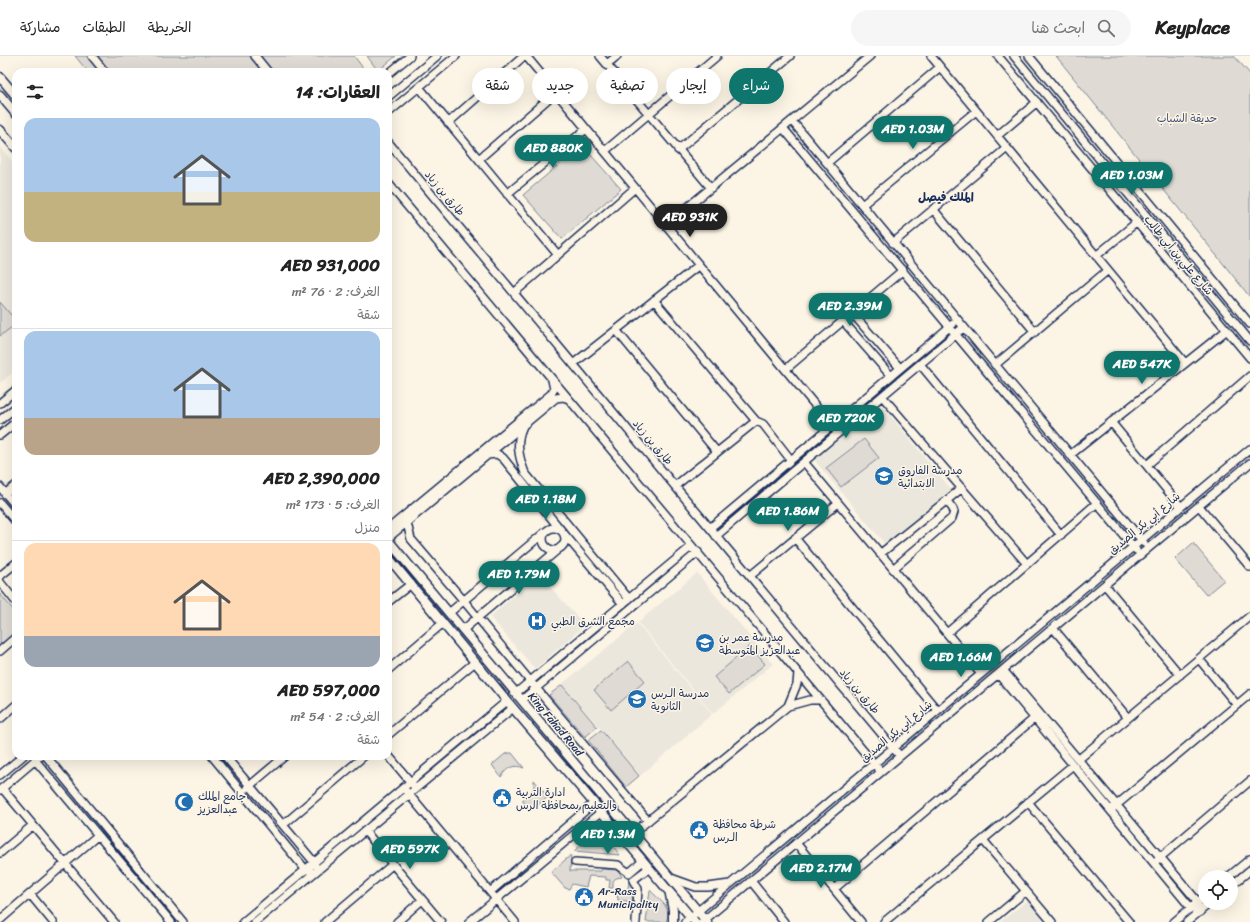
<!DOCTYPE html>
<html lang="ar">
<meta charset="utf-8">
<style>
:root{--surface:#fff;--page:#f6f6f6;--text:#222;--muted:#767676;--line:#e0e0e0;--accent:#0f766e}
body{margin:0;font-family:Sriracha,"Playpen Sans Arabic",sans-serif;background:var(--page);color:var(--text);direction:rtl;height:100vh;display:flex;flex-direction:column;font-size:15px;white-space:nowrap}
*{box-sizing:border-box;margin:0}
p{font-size:13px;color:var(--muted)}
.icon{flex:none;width:22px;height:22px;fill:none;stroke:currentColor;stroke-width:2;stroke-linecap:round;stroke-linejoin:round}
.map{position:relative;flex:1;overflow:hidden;direction:ltr}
.side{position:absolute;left:12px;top:12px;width:380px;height:692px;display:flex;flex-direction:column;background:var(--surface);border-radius:12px;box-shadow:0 4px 16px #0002;direction:rtl}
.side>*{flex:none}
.top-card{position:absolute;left:404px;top:12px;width:380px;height:36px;direction:rtl;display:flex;gap:8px}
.buttons{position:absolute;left:1198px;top:814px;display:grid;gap:8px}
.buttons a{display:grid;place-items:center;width:40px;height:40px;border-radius:50%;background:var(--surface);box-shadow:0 4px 16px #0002;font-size:20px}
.price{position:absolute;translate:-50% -34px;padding:0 9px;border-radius:14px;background:var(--accent);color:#fff;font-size:13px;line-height:26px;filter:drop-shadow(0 1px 2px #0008)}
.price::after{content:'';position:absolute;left:50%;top:24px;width:12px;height:9px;margin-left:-6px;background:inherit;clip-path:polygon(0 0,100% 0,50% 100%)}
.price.current{background:#222;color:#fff}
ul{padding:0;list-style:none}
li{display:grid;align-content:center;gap:8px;height:212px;padding:0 12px}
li+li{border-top:1px solid var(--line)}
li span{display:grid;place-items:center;height:124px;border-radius:12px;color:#555}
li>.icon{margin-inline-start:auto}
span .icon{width:72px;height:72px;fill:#fffc;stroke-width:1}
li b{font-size:17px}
h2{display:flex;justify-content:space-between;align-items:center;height:48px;padding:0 12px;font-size:17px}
.tag{padding:0 14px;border-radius:18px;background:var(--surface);box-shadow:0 4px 16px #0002;font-size:14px;line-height:36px}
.tag.current{background:var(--accent);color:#fff}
header{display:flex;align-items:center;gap:24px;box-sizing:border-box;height:56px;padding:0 20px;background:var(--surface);border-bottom:1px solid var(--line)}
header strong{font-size:19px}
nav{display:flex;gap:22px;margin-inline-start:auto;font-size:14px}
.search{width:280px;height:36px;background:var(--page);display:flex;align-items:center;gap:10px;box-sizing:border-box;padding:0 14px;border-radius:22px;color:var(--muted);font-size:15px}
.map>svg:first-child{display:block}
</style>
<header>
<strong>Keyplace</strong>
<div class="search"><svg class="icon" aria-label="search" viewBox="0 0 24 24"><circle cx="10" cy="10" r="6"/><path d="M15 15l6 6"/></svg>ابحث هنا</div>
<nav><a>الخريطة</a><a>الطبقات</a><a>مشاركة</a></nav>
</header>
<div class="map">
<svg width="1250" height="866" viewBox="0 0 1250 866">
<rect width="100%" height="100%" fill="#fcf5e5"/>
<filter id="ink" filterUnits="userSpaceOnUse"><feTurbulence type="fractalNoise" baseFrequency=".025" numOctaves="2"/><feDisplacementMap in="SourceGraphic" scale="8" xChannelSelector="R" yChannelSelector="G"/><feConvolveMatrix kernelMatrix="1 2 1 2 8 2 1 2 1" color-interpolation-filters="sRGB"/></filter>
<g filter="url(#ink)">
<path fill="#ece7dc" d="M0 91 16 110V314L0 327Z
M877 350 884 352 951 433 885 488 816 406V402Z
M697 517 773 608 713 658 638 566Z
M538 518 585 569 535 613 490 561Z
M637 567 712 658 640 720 562 628Z
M1025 846H1029L1045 866H1000Z"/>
<path fill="#dfdbd4" stroke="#7d8599" d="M75 0H354L366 16H88Z
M367 0H396L378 15Z
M1056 0H1234L1250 18V241Z
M582 89 621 133 562 183 523 139Z
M0 246 11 259 16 256V268L0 280Z
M864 383 879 402 841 431 826 412Z
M1193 487 1224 524 1206 539 1175 503Z
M0 538 16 557V576L0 589Z
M750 590 765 608 729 638 714 621Z
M628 605 645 625 611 654 594 634Z
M562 629 597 671 585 681 549 639Z
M601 674 639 720 626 731 588 684Z
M509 697H512L524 712C514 708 507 711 501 721L492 709 505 698Z
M534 724 548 741 530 755 522 744C530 740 535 734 534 724Z
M600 773 620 799 574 795Z
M571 799 570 815H601L602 813 618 814 622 821 616 822 613 825V832H609L610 824H606V821L589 820 586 831 572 828 569 833 565 832 551 816Z
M629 826H632L634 831 632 848H634V851L630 850V848L626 847 627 845 618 844 617 837 625 836 628 832Z
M650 834C659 844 673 851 666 866H646Z"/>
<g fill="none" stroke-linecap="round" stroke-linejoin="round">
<g stroke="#1b2f5e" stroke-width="10">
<path id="minor" d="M92 0 105 16
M255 0 268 16
M526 0 838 377
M600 0 711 132
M931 0 1185 307
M998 0 1250 302
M1014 0 1250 285
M1029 0 1250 268
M607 8 617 0
M388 18 410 0
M419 31 558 199
M388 41 437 0
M388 57 456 0
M792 65 1144 487
M448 67 524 0
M783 72 1136 494
M997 80 1037 46
M388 86 900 700
M678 94 790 0
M605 95 717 0
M479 103 556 36
M827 107 940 11
M388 127 881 716
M507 138 586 73
M862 149 976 55
M933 153 1035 276
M666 169 870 0
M893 187 1007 92
M1096 200 1137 166
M514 237 635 132
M654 244 756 365 675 430
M852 257 900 312
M843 265 891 320
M616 274 717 396
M573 308 699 209
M920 308 1061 479
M995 309 1108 214
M786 313 903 214
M882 340 1027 508
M0 347 16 334
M0 364 16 351
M756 365 763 368 791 404
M1111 366 1181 451
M523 370C515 386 519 402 525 417L629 543
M0 379 16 366
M487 399 497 398 503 402 560 473 623 548
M1070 399 1227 274
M804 406 981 618
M1147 409 1250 320
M0 431 16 450
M5 438 16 429
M0 447 16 466
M1199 450 1250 511
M407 467 411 483 464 545 530 625 648 765
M710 472 953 268
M543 483a11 11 0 1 1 22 0a11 11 0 1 1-22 0Z
M388 473 551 338 554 333 552 324
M716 480 964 271
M388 482 556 342 563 341 569 343
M795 482 937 654
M880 498 962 432
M893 513 952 462 954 456 953 453 947 445
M0 520 16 507
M750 520 838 447
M0 526 16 546
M1105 529 1180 619
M388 546 411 528
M449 557 545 476
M1053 572 1128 662
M463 574 562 490
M947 577 1097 447
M0 595 16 581
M1199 603 1237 649
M388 614 443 567
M798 617 797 628 788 650 810 644H821
M998 618 1191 852 1200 856 1198 846 1003 614
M516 637 692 490
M522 644 698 496
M0 663 16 649
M388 679 475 606
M388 699 413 729
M35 700V704L171 866
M46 700 183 866
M212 700 305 813 310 814
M225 700 314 806 315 809
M1079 703 1250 560
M0 719 23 700
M2 732 114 866
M247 732 285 700
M0 734 40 700
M406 735 515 866
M1028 746 1129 866
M1113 752 1250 638
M283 769 364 700
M365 775 441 866
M633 777 788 650
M983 784 1052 866
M796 787 861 866
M0 797 33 769
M1157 804 1250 725
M575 806 618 809 629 817 643 805
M1228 821 1250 803
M671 822 696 831H708L730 828
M751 825 784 866
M1231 830 1250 814
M834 833 1037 660
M490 836 594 747
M30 838 53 866
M0 864 98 779
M243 866 507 645
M255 866 513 652
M325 866 393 808
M397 866 422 844
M469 866 601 756
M636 866 638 833 633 824 649 812
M685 866 1250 393
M702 866 1250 407
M884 866 1073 709
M989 866 1026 835
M1174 866 1205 840
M1187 866 1210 847"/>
</g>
<g stroke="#1b2f5e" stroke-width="11">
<path id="major" d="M0 21 16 40
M0 39 16 58
M0 74 16 92
M388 484 707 866
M388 501 513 652 695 866
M670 839 673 854V866"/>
</g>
<use href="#minor" stroke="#fcf5e5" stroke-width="7"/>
<use href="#major" stroke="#fcf5e5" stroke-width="8"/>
</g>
</g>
<defs>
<g id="school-disc" transform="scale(1)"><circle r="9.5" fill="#1f6fb2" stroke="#fcf5e5"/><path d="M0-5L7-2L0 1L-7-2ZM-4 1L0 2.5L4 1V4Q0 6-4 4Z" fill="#fff"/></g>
<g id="hospital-disc" transform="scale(1)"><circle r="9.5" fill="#1f6fb2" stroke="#fcf5e5"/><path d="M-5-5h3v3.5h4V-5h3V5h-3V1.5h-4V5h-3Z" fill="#fff"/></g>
<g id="civic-disc" transform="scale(1)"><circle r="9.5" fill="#1f6fb2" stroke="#fcf5e5"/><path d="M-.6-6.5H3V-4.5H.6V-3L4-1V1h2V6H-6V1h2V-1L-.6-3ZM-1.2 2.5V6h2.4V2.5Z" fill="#fff"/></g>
<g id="mosque-disc" transform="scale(1)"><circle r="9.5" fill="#1f6fb2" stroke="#fcf5e5"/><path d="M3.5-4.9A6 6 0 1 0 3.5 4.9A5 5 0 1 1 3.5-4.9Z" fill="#fff"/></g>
</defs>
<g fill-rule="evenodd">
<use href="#school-disc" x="884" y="420"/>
<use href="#hospital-disc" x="537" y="565"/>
<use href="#school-disc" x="705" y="587"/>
<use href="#school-disc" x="637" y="643"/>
<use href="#civic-disc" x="502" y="742"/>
<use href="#mosque-disc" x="184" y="746"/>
<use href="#civic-disc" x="699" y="774"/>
<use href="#civic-disc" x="584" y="841"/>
</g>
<g text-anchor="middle" stroke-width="3" stroke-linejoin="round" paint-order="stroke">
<g font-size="11" fill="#425176" stroke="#fcf5e5">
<text x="1187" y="66">حديقة الشباب</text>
</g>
<g font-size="11" fill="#1b2f5e" stroke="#fcf5e5">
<text transform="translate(445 137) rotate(50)" y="4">طارق بن زياد</text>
<text transform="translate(1179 199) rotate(50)" y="4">شارع علي بن أبي طالب</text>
<text transform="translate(653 386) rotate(50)" y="4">طارق بن زياد</text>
<text transform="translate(1144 467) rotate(-40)" y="4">شارع أبي بكر الصديق</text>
<text transform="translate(860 635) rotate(50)" y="4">طارق بن زياد</text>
<text transform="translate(556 668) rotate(50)" y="4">King Fahad Road</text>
<text transform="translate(896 675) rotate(-40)" y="4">شارع أبي بكر الصديق</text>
</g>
<g font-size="11" fill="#1b2f5e" stroke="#fcf5e5" text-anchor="start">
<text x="898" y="418">مدرسة الفاروق<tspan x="898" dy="13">الابتدائية</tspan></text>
<text x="551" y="569">مجمع الشرق الطبي</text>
<text x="719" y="585">مدرسة عمر بن<tspan x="719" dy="13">عبدالعزيز المتوسطة</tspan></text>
<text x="651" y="641">مدرسة الـرس<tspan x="651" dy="13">الثانوية</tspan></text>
<text x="516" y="740">ادارة التربية<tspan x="516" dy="13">والتعليم بمحافظة الرس</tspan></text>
<text x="198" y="744">جامع الملك<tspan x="198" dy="13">عبدالعزيز</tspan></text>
<text x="713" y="772">شرطة محافظة<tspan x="713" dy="13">الـرس</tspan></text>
<text x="598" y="839">Ar-Rass<tspan x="598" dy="13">Municipality</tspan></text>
</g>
<g font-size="12" font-weight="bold" fill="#1b2f5e" stroke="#fcf5e5">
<text x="946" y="145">الملك فيصل</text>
</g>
</g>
</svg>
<div class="buttons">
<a><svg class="icon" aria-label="locate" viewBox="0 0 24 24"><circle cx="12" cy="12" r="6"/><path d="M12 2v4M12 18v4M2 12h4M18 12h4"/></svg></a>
</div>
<b class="price" style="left:913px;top:94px">AED 1.03M</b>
<b class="price" style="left:553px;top:113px">AED 880K</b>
<b class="price" style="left:1132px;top:140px">AED 1.03M</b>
<b class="price current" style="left:690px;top:182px">AED 931K</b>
<b class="price" style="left:850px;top:271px">AED 2.39M</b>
<b class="price" style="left:1142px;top:329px">AED 547K</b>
<b class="price" style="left:846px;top:383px">AED 720K</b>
<b class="price" style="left:546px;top:464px">AED 1.18M</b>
<b class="price" style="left:788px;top:476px">AED 1.86M</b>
<b class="price" style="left:519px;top:539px">AED 1.79M</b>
<b class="price" style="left:961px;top:622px">AED 1.66M</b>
<b class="price" style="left:608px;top:799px">AED 1.3M</b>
<b class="price" style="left:410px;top:814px">AED 597K</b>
<b class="price" style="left:821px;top:833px">AED 2.17M</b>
<div class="top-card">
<a class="tag current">شراء</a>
<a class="tag">إيجار</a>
<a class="tag">تصفية</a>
<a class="tag">جديد</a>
<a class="tag">شقة</a>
</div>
<section class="side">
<h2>العقارات: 14<svg class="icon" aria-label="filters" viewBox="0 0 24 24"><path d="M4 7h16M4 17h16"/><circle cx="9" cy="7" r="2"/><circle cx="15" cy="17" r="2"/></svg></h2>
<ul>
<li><span style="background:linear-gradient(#a9c7e8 60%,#c2b280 0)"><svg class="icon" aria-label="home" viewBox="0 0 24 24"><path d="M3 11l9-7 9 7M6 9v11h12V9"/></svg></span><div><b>AED 931,000</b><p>الغرف: 2 · 76 m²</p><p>شقة</p></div></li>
<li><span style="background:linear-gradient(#a9c7e8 70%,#b9a48a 0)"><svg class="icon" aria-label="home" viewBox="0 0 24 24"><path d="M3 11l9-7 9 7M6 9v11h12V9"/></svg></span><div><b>AED 2,390,000</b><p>الغرف: 5 · 173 m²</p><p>منزل</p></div></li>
<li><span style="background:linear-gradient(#ffd9b3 75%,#9aa5b1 0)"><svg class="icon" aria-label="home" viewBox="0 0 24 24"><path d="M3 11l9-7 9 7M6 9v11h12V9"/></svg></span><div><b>AED 597,000</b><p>الغرف: 2 · 54 m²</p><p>شقة</p></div></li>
</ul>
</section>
</div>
